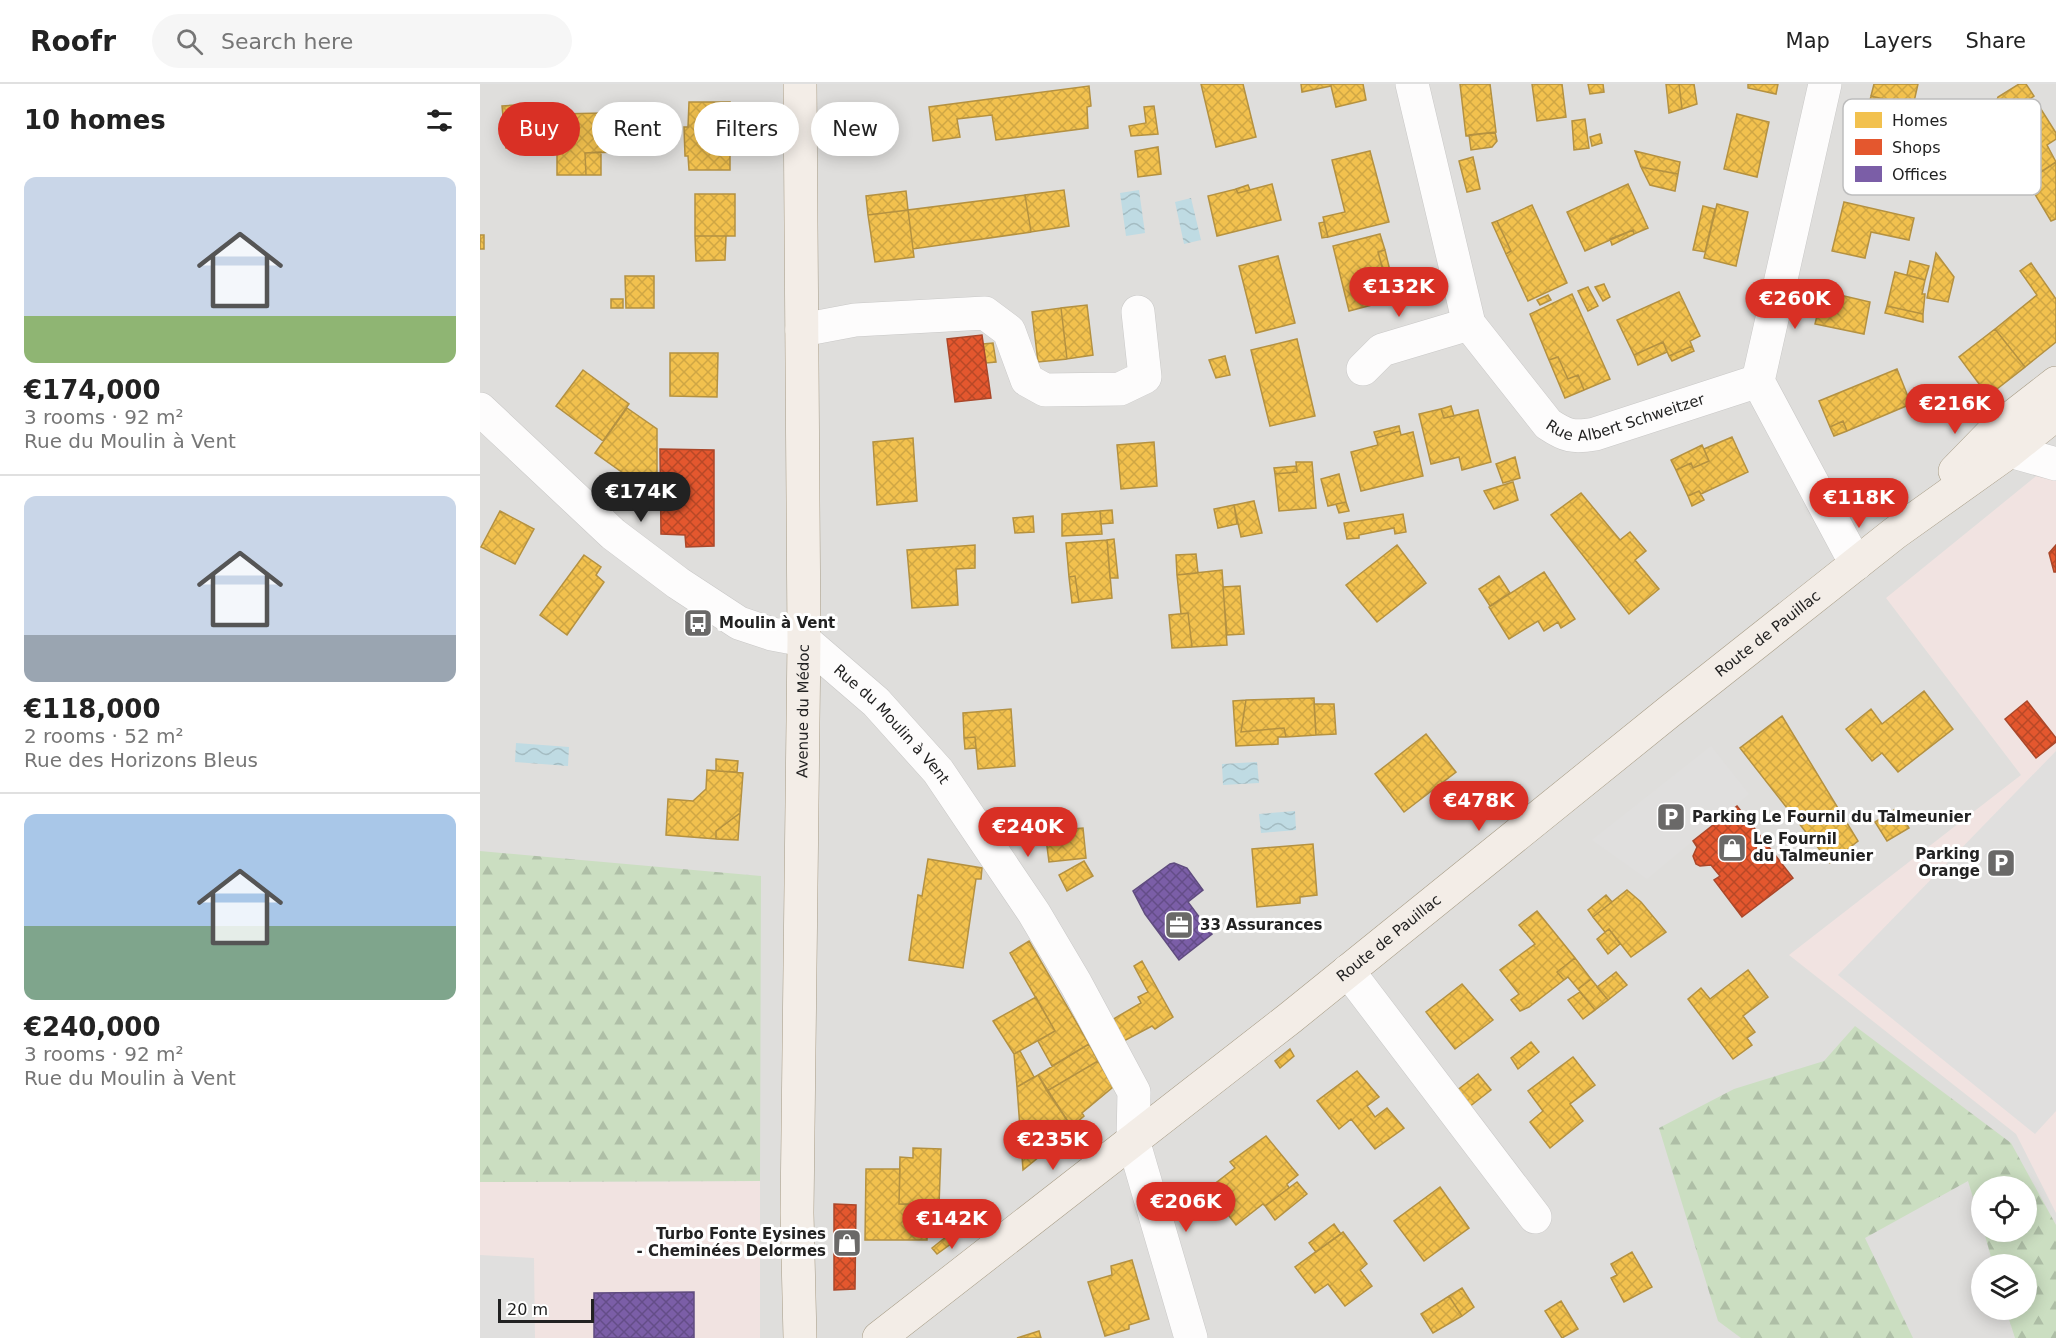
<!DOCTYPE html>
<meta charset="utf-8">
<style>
:root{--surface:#fff;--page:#f6f6f6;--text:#222;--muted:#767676;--line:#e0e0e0;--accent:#d93025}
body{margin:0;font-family:"DejaVu Sans",sans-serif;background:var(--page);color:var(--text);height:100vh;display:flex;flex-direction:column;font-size:22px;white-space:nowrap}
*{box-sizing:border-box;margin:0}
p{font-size:20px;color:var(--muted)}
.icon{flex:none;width:33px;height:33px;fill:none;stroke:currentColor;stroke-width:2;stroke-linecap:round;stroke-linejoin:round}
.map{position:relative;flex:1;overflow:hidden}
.drawer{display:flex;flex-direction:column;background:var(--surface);width:480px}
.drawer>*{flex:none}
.guide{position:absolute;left:18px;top:18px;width:570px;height:54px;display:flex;gap:12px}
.buttons{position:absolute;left:1491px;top:1092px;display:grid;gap:12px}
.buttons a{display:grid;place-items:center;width:66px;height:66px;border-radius:50%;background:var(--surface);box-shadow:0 3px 15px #0003;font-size:30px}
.scale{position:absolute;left:18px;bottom:15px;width:96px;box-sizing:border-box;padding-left:6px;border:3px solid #222;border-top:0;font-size:16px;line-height:21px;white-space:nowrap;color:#222;-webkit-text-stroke:4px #fff;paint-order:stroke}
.price{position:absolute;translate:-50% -51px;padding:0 14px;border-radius:21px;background:var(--accent);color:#fff;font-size:20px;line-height:39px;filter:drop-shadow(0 2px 3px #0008)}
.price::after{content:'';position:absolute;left:50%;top:36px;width:18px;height:14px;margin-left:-9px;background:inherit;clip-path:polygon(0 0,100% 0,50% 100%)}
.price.active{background:#222;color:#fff}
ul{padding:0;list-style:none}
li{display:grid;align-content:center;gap:12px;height:318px;padding:0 24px}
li+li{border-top:2px solid var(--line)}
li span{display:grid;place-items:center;height:186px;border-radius:12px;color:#555}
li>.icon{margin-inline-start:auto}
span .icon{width:108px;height:108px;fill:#fffc;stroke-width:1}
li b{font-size:26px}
h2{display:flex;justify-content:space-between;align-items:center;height:72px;padding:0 24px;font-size:26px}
.pill{padding:0 21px;border-radius:27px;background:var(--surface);box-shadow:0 3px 15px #0003;font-size:21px;line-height:54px}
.pill.active{background:var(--accent);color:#fff}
header{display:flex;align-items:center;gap:36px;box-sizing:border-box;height:84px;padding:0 30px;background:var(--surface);border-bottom:2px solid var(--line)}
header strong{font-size:28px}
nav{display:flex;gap:33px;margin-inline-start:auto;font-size:21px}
.search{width:420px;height:54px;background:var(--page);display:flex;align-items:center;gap:15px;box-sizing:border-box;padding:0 21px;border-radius:33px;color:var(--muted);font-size:22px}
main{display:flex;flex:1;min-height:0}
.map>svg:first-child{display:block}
</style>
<header>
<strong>Roofr</strong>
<div class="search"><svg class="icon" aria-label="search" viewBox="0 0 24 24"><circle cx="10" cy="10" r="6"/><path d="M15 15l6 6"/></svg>Search here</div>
<nav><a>Map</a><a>Layers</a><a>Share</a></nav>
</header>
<main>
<section class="drawer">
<h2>10 homes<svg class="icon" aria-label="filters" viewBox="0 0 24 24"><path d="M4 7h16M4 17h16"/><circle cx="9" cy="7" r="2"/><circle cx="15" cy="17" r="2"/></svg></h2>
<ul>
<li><span style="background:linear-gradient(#c9d6e8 75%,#8fb573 0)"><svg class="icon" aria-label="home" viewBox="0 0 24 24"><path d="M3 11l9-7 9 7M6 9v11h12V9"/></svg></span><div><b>€174,000</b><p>3 rooms · 92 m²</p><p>Rue du Moulin à Vent</p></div></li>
<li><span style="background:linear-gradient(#c9d6e8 75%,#9aa5b1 0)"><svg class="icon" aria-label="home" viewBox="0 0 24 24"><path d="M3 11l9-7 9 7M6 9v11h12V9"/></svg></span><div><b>€118,000</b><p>2 rooms · 52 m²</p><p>Rue des Horizons Bleus</p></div></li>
<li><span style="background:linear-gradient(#a9c7e8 60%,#7fa58c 0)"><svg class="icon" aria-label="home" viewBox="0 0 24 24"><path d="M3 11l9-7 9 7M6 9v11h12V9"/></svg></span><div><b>€240,000</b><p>3 rooms · 92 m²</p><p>Rue du Moulin à Vent</p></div></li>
</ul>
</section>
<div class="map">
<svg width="1576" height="1254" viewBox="0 0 1576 1254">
<defs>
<pattern id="forest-firs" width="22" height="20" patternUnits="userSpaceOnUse" patternTransform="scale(1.5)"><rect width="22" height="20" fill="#cbdec1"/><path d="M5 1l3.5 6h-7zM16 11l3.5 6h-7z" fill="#aebea6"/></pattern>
<pattern id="water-waves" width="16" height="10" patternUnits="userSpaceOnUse" patternTransform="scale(1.5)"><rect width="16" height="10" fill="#bfdbe3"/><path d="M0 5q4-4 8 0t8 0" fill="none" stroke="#a4bcc2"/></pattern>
<pattern id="homes-cross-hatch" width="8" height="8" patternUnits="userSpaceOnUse" patternTransform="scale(1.5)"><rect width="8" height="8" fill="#f2c14e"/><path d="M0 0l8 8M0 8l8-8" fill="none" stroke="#cfa644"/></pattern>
<pattern id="shops-cross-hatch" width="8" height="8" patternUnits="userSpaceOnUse" patternTransform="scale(1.5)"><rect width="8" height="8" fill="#e4572e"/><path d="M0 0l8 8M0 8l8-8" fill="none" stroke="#b84827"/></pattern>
<pattern id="offices-cross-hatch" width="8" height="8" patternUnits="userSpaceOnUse" patternTransform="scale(1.5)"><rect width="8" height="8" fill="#7b5ea7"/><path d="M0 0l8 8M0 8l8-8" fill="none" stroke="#644d88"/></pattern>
</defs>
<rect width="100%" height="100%" fill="#f0eeeb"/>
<path fill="#dfdedc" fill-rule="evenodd" d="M0 0H1576V1254H0ZM1502 1102H1546V1148H1502ZM1502 1180H1546V1226H1502Z"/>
<path fill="#f1e3e1" d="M1576 376V1129L1536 1050 1309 871 1541 691 1406 514Z
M280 1097V1254H0V1098Z"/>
<path fill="url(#forest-firs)" d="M0 767 281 792 280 1097 0 1098Z
M1375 942 1531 1059 1576 1141V1254H1535L1526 1226H1546V1180H1513L1504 1148H1546V1102H1502L1501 1140 1488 1097 1385 1154 1433 1254H1261L1238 1237 1179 1044 1254 1005 1344 977Z"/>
<path fill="#e0dfde" d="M1231 662 1269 710 1167 795 1112 756Z
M1576 667V1027L1555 1050 1358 891Z
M0 1171 54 1174 55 1254H0Z"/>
<path fill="url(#water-waves)" d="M659 106 665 149 646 152 640 109Z
M711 114 721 156 704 160 695 118Z
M36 659 89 663 88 682 35 678Z
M777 678 779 699 743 701 742 680Z
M815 727 816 746 781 749 779 730Z"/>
<path fill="url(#homes-cross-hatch)" stroke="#b49141" stroke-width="1.5" d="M721 0H763L776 53 736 63Z
M821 0H883L886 16 856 23 851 2 822 8Z
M980 0H1010L1016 48 986 52Z
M1052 0H1082L1086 33 1057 37Z
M1108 0H1123L1124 8 1110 10Z
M1186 0H1199L1202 25 1189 29Z
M1199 0H1214L1217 20 1202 25Z
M1268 0H1298L1296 10 1268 4Z
M1394 0H1438L1433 22 1391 12Z
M1539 0H1546L1554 12 1550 15 1555 24 1559 22 1576 49V55L1567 61 1576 78 1546 98 1533 78 1539 74 1512 29 1518 13Z
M609 2 611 22 607 23 608 44 516 56 512 31 477 35 480 53 453 57 449 23Z
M1391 12 1429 22 1425 34 1420 33 1407 81 1374 73 1385 25H1388Z
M209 18H250V86H209L208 72H205L204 43H208Z
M49 20 51 61 26 64 22 22Z
M674 22 678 50 651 52 649 42 666 39 664 23Z
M173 28 174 67 105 69 106 91H77V30Z
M1257 30 1289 38 1277 93 1244 85Z
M1105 35 1109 64 1094 66 1092 37Z
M1015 48 1017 57 1012 63 991 66 989 51Z
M1120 50 1122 59 1112 62 1110 53Z
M678 63 681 90 658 93 655 67Z
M890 67 909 138 848 153 843 133 865 128 852 76Z
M1155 67 1200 78 1198 90 1161 83Z
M121 68V91H106L105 69Z
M993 73 1000 105 987 108 979 77Z
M1576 78V135L1571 137 1547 97Z
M1161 83 1198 90 1195 107 1170 101Z
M792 100 801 136 737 152 728 112 756 105 758 109Z
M1148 100 1168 144 1154 150 1153 146 1105 167 1087 128Z
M768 101 770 106 758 109 756 105Z
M584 106 589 142 551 148 545 111Z
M426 107 428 126 388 131 386 112Z
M215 110H255V152H215Z
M545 111 551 148 433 165 428 126Z
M1364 118 1434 134 1429 156 1391 148 1385 174 1352 167Z
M1237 120 1268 128 1256 182 1224 174Z
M1052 121 1087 199 1048 217 1026 170 1031 167 1017 137Z
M1223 122 1235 125 1225 168 1213 166Z
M428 126 434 173 395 178 388 131Z
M1017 137 1031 167 1026 170 1012 139Z
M844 138 848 153 842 154 839 139Z
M1153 146 1154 150 1132 161 1130 155Z
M900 150 905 166 898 168 911 216 869 227 853 162Z
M0 151H4V165H0Z
M215 152H246L245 176 216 177Z
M905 166 911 191 905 192 898 168Z
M1456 169 1474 193 1468 218 1447 214Z
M798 172 815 239 776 249 759 182Z
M1430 177 1449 182 1445 196 1427 191Z
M1551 179 1576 215V258L1545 283 1515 245 1557 211 1540 187Z
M1415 188 1445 196 1442 210H1445L1443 230 1407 222Z
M145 192H174V224H146Z
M1124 200 1130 213 1123 217 1115 203Z
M1108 203 1118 222 1108 227 1098 207Z
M1343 207 1390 218 1384 250 1335 240Z
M1199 208 1220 252 1210 257 1212 262 1189 272 1183 258 1154 271 1137 236Z
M1092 210 1130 295 1104 306 1098 291 1088 295 1078 273 1069 276 1050 230Z
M1068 211 1071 216 1060 221 1057 216Z
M131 215H143V224H131Z
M607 221 613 271 587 275 581 224Z
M1407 222 1443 230V238L1405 229Z
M581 224 587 275 558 278 552 228Z
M1515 245 1545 283 1508 312 1479 273Z
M817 255 835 332 790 342 771 266Z
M1183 258 1187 268 1158 281 1154 271Z
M513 259 516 278 506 279 503 260Z
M1212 262 1214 267 1192 277 1189 272Z
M190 269H238L237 313 190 312Z
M745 272 750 291 736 294 729 276Z
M1078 273 1088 295 1098 291 1104 306 1085 314 1069 276Z
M1417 285 1431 320 1367 347 1363 337 1350 343 1339 317Z
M103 286 149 320 123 357 76 322Z
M971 322 974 332 964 334 961 325Z
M147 324 177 345V413L115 369Z
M961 325 964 334 998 326 1011 378 982 386 979 373 951 380 939 330Z
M1363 337 1367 347 1354 352 1350 343Z
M919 342 920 347 896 354 894 348Z
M920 347 921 351 933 348 943 392 881 407 871 368 898 361 896 354Z
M1252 353 1268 388 1221 410 1219 407 1208 412 1196 386 1211 379 1213 384 1229 377 1224 365Z
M433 354 437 417 397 421 393 358Z
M674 358 677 402 641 405 637 361Z
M1222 361 1229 377 1213 384 1211 379 1196 386 1191 376Z
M1035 373 1040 394 1023 399 1016 380Z
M816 378H832L836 424 799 427 795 390 817 388Z
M816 382 817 388 795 390 794 384Z
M859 390 866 418 848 422 841 395Z
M1033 398 1038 416 1014 425 1004 407Z
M1219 407 1224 416 1212 422 1208 412Z
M1101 409 1140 456 1150 448 1166 467 1155 476 1179 505 1149 530 1071 431Z
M774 417 782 449 761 453 754 421Z
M866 418 869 427 859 429 856 420Z
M754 421 757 440 738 444 734 425Z
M632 426 633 439 621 440 620 427Z
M20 427 54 445 35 480 1 463Z
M620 427 622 450 582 452V430Z
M923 430 926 448 915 450 914 444 879 451V454L867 455 864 439Z
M553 432 554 448 535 449 533 434Z
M634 455 638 494H630L627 456Z
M627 456 632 514 599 518 595 492 589 493 586 459Z
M495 461V484L476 485 478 521 432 524 427 466Z
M917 461 946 499 897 538 866 501Z
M716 470 718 489 697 491 696 471Z
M104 471 121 483 116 491 124 498 87 551 60 531Z
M742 486 747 561 712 563 708 529 701 530 697 491Z
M1064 488 1095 535 1081 544 1078 538 1064 547 1058 537 1029 555 1009 523Z
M595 492 599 518 592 519 589 493Z
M1019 492 1030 509 1010 522 999 505Z
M760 502 764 550 747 551 743 503Z
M708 529 712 563 692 564 689 531Z
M1444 607 1473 645 1418 688 1402 669 1392 677 1366 645 1391 625 1402 640Z
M834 614 836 651 806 653 804 644 761 648 766 616Z
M766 616 761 648 804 644 806 653H798V660L756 662 753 617Z
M834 620H854L856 650 836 651Z
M531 625 535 682 498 685 495 653 484 654 483 629Z
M1302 632 1378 757 1350 779 1260 664Z
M946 650 976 688 924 728 895 690Z
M495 653 496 664 485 665 484 654Z
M236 675 258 677 257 688 236 687Z
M227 686 263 689 260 729 236 747V755L186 751 188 715 213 717 226 705Z
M1417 724 1429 744 1407 757 1395 738Z
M260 729 258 756 236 755V747Z
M603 744 606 774 569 778 565 747Z
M833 760 837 811 820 813V819L777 823 772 765Z
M448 775 502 784 501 795H496L483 884 429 876 438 811 442 812Z
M604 777 613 792 587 807 579 791Z
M1147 806 1161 818 1186 848 1151 873 1129 845 1125 848 1113 833Z
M1126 811 1132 818 1113 833 1108 826Z
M1057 827 1095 874 1077 888 1084 896 1049 923 1040 927 1031 916 1039 910 1020 886 1055 860 1039 841Z
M1129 845 1140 860 1128 870 1117 855Z
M549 857 609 960 572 982 558 957 575 947 530 869Z
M1095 874 1111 895 1098 905 1088 893 1084 896 1077 888Z
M662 877 693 933 675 945 672 942 642 958 630 937 661 919 658 913 668 908 654 882Z
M1268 886 1288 913 1263 932 1275 948 1267 954 1272 961 1253 975 1208 915 1221 904 1230 915Z
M1136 888 1147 901 1128 916 1117 903Z
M1111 895 1128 916 1115 926 1098 905Z
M982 900 1013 936 975 965 946 928Z
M1100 908 1115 926 1103 935 1088 916Z
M556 913 575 947 534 970 513 937Z
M1051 958 1059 968 1038 985 1031 974Z
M609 960 618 977 567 1007 558 991Z
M810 965 814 972 800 984 795 977Z
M540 967 554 993 537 1003 534 970Z
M1093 973 1115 1001 1090 1020 1103 1037 1070 1064 1050 1038 1063 1027 1048 1007Z
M618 977 633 1003 602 1029 604 1032 595 1040 596 1042 593 1045 567 1007Z
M877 987 899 1013 887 1022 895 1033 907 1024 924 1044 895 1065 871 1035 859 1045 837 1017Z
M998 990 1011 1006 989 1023 976 1007Z
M558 991 593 1045 543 1086 537 1003Z
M786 1052 818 1091 807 1100 809 1104 785 1122 783 1120 756 1141 728 1105 755 1084 750 1078Z
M433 1064 461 1065 459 1122 419 1120 420 1073 433 1074Z
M386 1085H420L419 1120H448L447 1156H385Z
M817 1098 827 1110 795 1136 785 1122Z
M960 1103 989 1144 944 1177 914 1137Z
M854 1140 861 1150 836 1168 829 1159Z
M863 1148 887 1180 880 1186 892 1202 865 1222 848 1200 835 1209 815 1183Z
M467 1152 472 1159 457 1170 452 1164Z
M1152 1168 1172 1203 1144 1218 1131 1194 1137 1191 1131 1180Z
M652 1176 669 1235 649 1241V1245L625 1252 608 1198 632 1191 631 1182Z
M982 1204 994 1223 982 1232 969 1212Z
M969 1212 982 1232 953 1249 941 1230Z
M1081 1217 1098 1245 1082 1254 1065 1227Z
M559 1247 561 1254H537Z"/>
<path fill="url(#shops-cross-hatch)" stroke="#aa472a" stroke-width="1.5" d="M502 251 511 314 475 318 467 255Z
M180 365 234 366V462L206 463 205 451 181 450Z
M1576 461V488H1574L1569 469Z
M1547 617 1576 654V658L1556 674 1525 635Z
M1257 722 1313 794 1262 833 1234 796 1240 792 1231 781 1220 782 1216 780 1213 772 1217 763 1213 757Z
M354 1120 376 1121 375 1205 354 1206Z"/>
<path fill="url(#offices-cross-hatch)" stroke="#604c7f" stroke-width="1.5" d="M694 779 707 784 723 806 708 818 732 850 699 876 665 830 653 807 690 780Z
M214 1208V1254H114V1209Z"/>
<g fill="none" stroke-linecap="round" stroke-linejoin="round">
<g stroke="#c9c8c7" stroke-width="34">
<g id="minor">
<path id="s1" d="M932 0 989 240 1068 340C1086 352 1093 354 1115 350L1278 297"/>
<path d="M1345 0 1278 297 1376 480"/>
<path d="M322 246 375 236 505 229 529 247 547 296 565 306 640 305 665 293 658 228"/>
<path d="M883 285 902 266 989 240"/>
<path id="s2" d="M0 325 133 450 198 499 259 539 292 550 324 556 396 618 458 687 554 829 596 900 654 1008 653 1056 711 1254"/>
<path d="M1530 367 1576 380"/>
<path d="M868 887 1055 1133"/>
</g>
</g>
<g stroke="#a79c86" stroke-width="34">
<g id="major">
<path d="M1475 387 1513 348 1576 299"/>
<path id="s3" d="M320 1254 317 1129 324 556 320 0"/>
<path id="s4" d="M399 1254 810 934 1190 627 1415 449 1530 367 1576 330"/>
</g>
</g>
<use href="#minor" stroke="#fdfcfc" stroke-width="33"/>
<use href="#major" stroke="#f3ede7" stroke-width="33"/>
</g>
<defs>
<g id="bus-square" transform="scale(1.5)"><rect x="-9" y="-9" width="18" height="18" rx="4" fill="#6a6968" stroke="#fff"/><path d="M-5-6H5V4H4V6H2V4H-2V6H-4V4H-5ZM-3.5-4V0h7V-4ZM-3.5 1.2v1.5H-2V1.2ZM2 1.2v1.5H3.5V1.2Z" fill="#fff"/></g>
<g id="parking-square" transform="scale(1.5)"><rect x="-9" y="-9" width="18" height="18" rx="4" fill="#6a6968" stroke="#fff"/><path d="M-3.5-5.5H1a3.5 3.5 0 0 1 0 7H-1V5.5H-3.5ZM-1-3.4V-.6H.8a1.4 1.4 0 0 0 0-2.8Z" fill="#fff"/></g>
<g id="shop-square" transform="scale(1.5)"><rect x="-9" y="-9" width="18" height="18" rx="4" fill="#6a6968" stroke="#fff"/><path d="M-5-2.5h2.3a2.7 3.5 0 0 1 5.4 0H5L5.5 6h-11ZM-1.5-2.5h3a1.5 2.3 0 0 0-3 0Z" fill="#fff"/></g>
<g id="office-square" transform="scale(1.5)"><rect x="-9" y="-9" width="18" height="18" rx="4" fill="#6a6968" stroke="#fff"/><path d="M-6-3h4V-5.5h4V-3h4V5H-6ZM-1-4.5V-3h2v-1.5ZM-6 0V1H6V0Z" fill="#fff"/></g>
</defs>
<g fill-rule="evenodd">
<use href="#bus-square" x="218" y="539"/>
<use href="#parking-square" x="1191" y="733"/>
<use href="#shop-square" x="1252" y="764"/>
<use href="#parking-square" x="1521" y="779"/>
<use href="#office-square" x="699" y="841"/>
<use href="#shop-square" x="367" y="1159"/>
</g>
<g text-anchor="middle" stroke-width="6" stroke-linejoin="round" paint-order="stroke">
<g font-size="15" fill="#222" stroke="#fff">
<text dy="5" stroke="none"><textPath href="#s1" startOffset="456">Rue Albert Schweitzer</textPath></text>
<text dy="5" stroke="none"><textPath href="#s4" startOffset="1134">Route de Pauillac</textPath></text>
<text dy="5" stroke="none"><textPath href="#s3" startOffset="627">Avenue du Médoc</textPath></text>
<text dy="5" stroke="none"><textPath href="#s2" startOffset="526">Rue du Moulin à Vent</textPath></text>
<text dy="5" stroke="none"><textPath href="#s4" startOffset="648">Route de Pauillac</textPath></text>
</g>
<g font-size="15" font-weight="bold" fill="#222" stroke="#fff" text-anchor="start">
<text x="239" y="544">Moulin à Vent</text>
<text x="1212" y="738">Parking Le Fournil du Talmeunier</text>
<text x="1273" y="760">Le Fournil<tspan x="1273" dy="17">du Talmeunier</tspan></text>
<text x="1500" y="775" text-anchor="end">Parking<tspan x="1500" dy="17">Orange</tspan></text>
<text x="720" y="846">33 Assurances</text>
<text x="346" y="1155" text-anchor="end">Turbo Fonte Eysines<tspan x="346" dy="17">- Cheminées Delormes</tspan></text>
</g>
</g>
<rect x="1363" y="15" width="198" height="96" rx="9" fill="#fff" stroke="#bdbdbd" stroke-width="1.5"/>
<rect x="1375" y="28" width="27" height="16" fill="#f2c14e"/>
<rect x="1375" y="55" width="27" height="16" fill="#e4572e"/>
<rect x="1375" y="82" width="27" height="16" fill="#7b5ea7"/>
<g font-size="16" fill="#222">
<text x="1412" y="42">Homes</text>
<text x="1412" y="69">Shops</text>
<text x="1412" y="96">Offices</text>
</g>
</svg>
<div class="buttons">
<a><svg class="icon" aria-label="locate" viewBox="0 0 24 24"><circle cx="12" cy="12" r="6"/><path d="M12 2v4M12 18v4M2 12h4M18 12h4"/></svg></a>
<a><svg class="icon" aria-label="layers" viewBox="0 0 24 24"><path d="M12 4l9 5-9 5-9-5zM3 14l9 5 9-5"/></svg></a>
</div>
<div class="scale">20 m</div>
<b class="price" style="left:919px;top:234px">€132K</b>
<b class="price" style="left:1315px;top:246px">€260K</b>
<b class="price" style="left:1475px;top:351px">€216K</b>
<b class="price active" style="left:161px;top:439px">€174K</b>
<b class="price" style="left:1379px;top:445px">€118K</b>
<b class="price" style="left:999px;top:748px">€478K</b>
<b class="price" style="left:548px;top:774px">€240K</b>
<b class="price" style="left:573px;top:1087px">€235K</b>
<b class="price" style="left:706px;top:1149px">€206K</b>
<b class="price" style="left:472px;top:1166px">€142K</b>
<div class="guide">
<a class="pill active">Buy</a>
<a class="pill">Rent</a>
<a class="pill">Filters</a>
<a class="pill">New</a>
</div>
</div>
</main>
